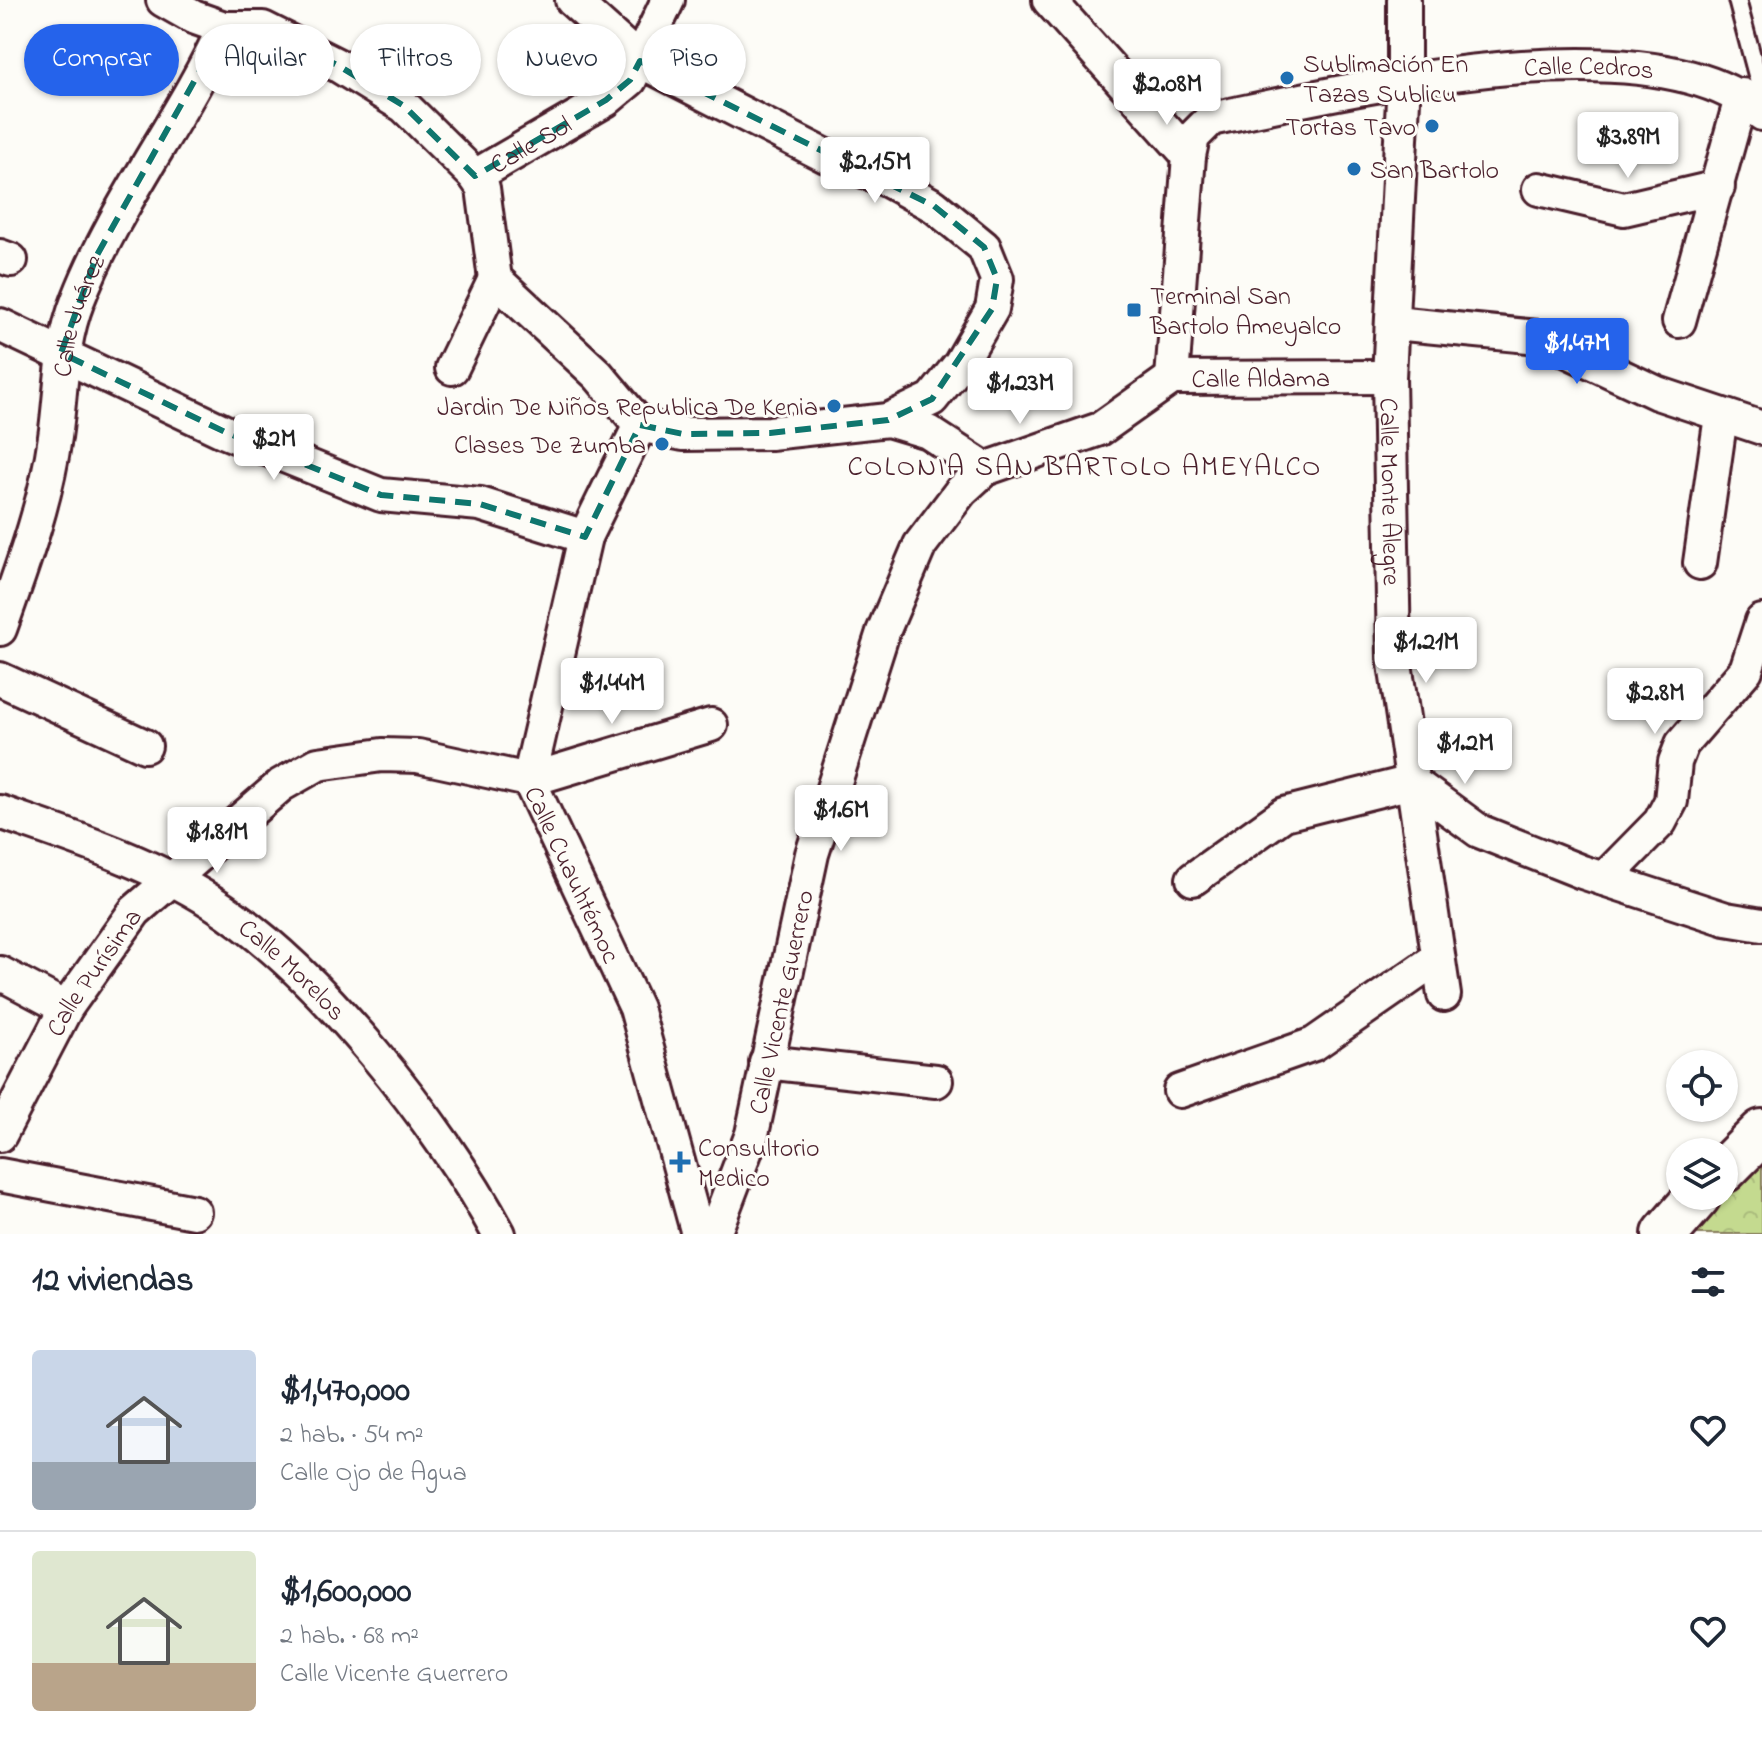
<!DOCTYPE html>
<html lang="es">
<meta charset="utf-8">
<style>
:root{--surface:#fff;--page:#f6f6f7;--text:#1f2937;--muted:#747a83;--line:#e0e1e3;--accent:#2563eb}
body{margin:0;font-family:"Indie Flower",sans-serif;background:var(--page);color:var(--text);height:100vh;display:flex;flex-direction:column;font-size:30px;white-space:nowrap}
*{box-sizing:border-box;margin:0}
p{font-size:26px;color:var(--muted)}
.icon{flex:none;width:44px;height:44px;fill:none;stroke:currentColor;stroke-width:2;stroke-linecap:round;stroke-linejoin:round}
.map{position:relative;height:1234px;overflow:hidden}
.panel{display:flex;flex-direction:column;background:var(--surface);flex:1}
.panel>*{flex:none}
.hud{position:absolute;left:24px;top:24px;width:800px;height:72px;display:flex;gap:16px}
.controls{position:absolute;left:1666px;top:1050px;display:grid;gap:16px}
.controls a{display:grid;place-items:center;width:72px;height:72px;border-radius:50%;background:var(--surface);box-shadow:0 2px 6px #0004;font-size:40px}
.price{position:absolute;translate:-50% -68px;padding:0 18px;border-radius:8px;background:#fff;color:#222;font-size:26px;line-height:52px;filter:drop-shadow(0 2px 4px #0008)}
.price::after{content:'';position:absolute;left:50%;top:48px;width:24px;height:18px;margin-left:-12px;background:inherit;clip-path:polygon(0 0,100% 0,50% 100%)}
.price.current{background:var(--accent);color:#fff}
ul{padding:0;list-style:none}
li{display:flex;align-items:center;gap:24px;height:200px;padding:0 32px}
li+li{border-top:2px solid var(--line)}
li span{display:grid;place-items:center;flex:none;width:224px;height:160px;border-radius:8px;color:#555}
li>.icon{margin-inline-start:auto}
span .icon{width:96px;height:96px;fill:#fffc;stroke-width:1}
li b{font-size:34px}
h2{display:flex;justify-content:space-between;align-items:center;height:96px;padding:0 32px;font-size:34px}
.chip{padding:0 28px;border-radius:36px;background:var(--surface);box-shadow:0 2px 6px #0004;font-size:28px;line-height:72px}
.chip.current{background:var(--accent);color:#fff}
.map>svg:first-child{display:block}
</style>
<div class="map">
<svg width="1762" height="1234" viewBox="0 0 1762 1234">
<defs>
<pattern id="forest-crowns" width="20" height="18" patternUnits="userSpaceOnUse" patternTransform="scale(2)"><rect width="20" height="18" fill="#c4da8f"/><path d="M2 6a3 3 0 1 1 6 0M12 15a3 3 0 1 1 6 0" fill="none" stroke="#aabb7c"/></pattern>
</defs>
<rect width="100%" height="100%" fill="#fdfcf7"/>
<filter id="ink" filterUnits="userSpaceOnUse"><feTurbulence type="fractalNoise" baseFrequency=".0125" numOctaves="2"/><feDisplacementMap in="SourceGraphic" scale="16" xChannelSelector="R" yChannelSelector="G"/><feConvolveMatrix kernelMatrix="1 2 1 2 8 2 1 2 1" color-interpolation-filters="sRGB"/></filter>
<g filter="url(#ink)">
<path fill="url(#forest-crowns)" stroke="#877c5d" stroke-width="2" d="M1762 1111V1234H1674L1688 1196H1724V1161Z"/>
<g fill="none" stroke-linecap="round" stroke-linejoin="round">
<g stroke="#4a1f2b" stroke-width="22">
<path id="service" d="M1737 0 1762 94"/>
</g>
<g stroke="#4a1f2b" stroke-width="38">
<g id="minor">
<path d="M163 0 193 17 224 28H263L339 66 404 106 475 176 483 188 495 279 598 375 640 425"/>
<path d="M572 0 640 61 826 156 887 180 934 206 984 247 997 279 992 309 960 364 932 399 888 420"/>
<path d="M1049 0 1189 156"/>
<path id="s1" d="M1404 0V80L1389 377 1394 657 1444 995"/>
<path id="s2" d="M475 176 606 100 630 80 668 0"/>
<path d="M1539 189 1624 209 1718 187"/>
<path d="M0 256 11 260"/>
<path d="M1679 321 1742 95"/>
<path d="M1394 323 1538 337 1657 393 1762 428"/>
<path d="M0 325 225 432 381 495 480 504 585 537"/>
<path d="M452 368 495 279"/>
<path id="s3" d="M1172 378 1189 156 1193 137 1211 119C1343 92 1655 15 1762 114"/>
<path id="s4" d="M640 425 585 537 529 780 636 1008 698 1234"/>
<path id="s5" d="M640 425 683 434 770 433 888 420 928 432 985 469 1100 429 1172 378 1389 377"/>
<path d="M1700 563 1721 416"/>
<path id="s6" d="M0 629C22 567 46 503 55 437 62 390 60 346 78 300 115 204 181 121 224 28"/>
<path d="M0 679 145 746"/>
<path id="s7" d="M0 812C71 837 148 861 212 902 318 969 440 1124 499 1234"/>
<path d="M1193 879 1284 814 1412 782 1479 831 1582 872 1726 919 1762 925"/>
<path d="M1604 879 1660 822 1671 801 1675 762 1682 744 1746 670 1762 621"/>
<path d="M0 973 66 1008"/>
<path d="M766 1062 936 1081"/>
<path d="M1180 1091 1314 1044 1438 958"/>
<path id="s8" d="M0 1135 66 1008 135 911 281 785 318 764 382 755 418 756 529 780 711 725"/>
<path d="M0 1175 194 1212"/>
<path id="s9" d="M714 1234 752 1134 812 854 883 632 920 545 961 491 985 469"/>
</g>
</g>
<g stroke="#4a1f2b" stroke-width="50">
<path id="secondary" d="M1724 1170 1762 1132
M1665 1234 1698 1196"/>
</g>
<use href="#service" stroke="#fdfcf7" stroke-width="16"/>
<use href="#minor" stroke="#fdfcf7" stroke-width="32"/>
<use href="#secondary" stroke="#fdfcf7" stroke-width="44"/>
</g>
</g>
<path fill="none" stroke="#0f766e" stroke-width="6" stroke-dasharray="16 10" stroke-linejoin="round" d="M224 28H263L339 66 404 106 475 176 606 100 630 80 640 61 934 206 984 247 997 279 992 309 932 399 888 420 770 433 683 434 640 425 585 537 480 504 381 495 225 432 61 353 97 255Z"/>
<g fill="#1f6fb2" stroke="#fdfcf7" stroke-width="3">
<circle cx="1287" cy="78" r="8"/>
<circle cx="1432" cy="126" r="8"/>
<circle cx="1354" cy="169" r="8"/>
<rect x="1126" y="302" width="16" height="16" rx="4"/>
<circle cx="834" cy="406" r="8"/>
<circle cx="662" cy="444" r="8"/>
<path d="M676 1150h8v8h8v8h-8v8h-8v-8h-8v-8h8z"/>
</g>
<g text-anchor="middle" stroke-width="6" stroke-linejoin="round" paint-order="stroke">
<g font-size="26" fill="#4a1f2b" stroke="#fdfcf7" text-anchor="start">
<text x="1303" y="72">Sublimación En<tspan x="1303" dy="30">Tazas Sublicu</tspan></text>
<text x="1416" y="135" text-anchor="end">Tortas Tavo</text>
<text x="1370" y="178">San Bartolo</text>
<text x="1150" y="304">Terminal San<tspan x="1150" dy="30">Bartolo Ameyalco</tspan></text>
<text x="818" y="415" text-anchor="end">Jardin De Niños Republica De Kenia</text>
<text x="646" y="453" text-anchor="end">Clases De Zumba</text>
<text x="698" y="1156">Consultorio<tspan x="698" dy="30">Medico</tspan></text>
</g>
<g font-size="26" fill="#4a1f2b" stroke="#fdfcf7">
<text dy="9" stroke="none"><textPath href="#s3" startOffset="650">Calle Cedros</textPath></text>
<text dy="9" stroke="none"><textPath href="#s2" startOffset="64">Calle Sol</textPath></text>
<text dy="9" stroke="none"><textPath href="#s6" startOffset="324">Calle Juárez</textPath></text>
<text dy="9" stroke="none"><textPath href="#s5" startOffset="658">Calle Aldama</textPath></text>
<text dy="9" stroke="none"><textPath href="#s1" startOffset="492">Calle Monte Alegre</textPath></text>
<text dy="9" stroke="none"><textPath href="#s4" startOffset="478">Calle Cuauhtémoc</textPath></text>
<text dy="9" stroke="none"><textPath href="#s7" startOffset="336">Calle Morelos</textPath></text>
<text dy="9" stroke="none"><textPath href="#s8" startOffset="188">Calle Purísima</textPath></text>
<text dy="9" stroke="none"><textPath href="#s9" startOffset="242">Calle Vicente Guerrero</textPath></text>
</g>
<g font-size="28" letter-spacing="2" fill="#4a1f2b" stroke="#fdfcf7">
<text x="1085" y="475">COLONIA SAN BARTOLO AMEYALCO</text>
</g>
</g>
</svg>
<div class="controls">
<a><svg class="icon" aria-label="locate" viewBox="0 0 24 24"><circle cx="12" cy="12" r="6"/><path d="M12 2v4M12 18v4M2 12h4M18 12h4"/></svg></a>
<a><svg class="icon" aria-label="layers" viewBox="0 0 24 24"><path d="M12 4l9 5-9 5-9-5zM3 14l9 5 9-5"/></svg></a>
</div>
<b class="price" style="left:1167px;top:127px">$2.08M</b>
<b class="price" style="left:1628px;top:180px">$3.89M</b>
<b class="price" style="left:875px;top:205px">$2.15M</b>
<b class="price current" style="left:1577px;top:386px">$1.47M</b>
<b class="price" style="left:1020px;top:426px">$1.23M</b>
<b class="price" style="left:274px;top:482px">$2M</b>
<b class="price" style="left:1426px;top:685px">$1.21M</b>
<b class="price" style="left:612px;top:726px">$1.44M</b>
<b class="price" style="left:1655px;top:736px">$2.8M</b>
<b class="price" style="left:1465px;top:786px">$1.2M</b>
<b class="price" style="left:841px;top:853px">$1.6M</b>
<b class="price" style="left:217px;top:875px">$1.81M</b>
<div class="hud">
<a class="chip current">Comprar</a>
<a class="chip">Alquilar</a>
<a class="chip">Filtros</a>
<a class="chip">Nuevo</a>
<a class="chip">Piso</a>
</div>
</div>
<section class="panel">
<h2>12 viviendas<svg class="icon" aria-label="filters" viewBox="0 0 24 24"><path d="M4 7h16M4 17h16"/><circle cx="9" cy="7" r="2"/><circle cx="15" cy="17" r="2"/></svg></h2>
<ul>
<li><span style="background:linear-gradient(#c9d6e8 70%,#9aa5b1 0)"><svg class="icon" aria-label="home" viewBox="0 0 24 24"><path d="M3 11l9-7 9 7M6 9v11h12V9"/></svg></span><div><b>$1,470,000</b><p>2 hab. · 54 m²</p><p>Calle Ojo de Agua</p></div><svg class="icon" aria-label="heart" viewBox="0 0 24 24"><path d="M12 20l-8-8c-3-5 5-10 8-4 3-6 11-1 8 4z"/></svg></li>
<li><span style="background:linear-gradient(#dfe7d0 70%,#b9a48a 0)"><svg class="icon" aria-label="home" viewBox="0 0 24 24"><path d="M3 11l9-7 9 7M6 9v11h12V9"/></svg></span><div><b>$1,600,000</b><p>2 hab. · 68 m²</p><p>Calle Vicente Guerrero</p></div><svg class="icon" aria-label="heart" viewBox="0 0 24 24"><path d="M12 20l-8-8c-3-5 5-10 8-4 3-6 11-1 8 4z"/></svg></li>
</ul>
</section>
